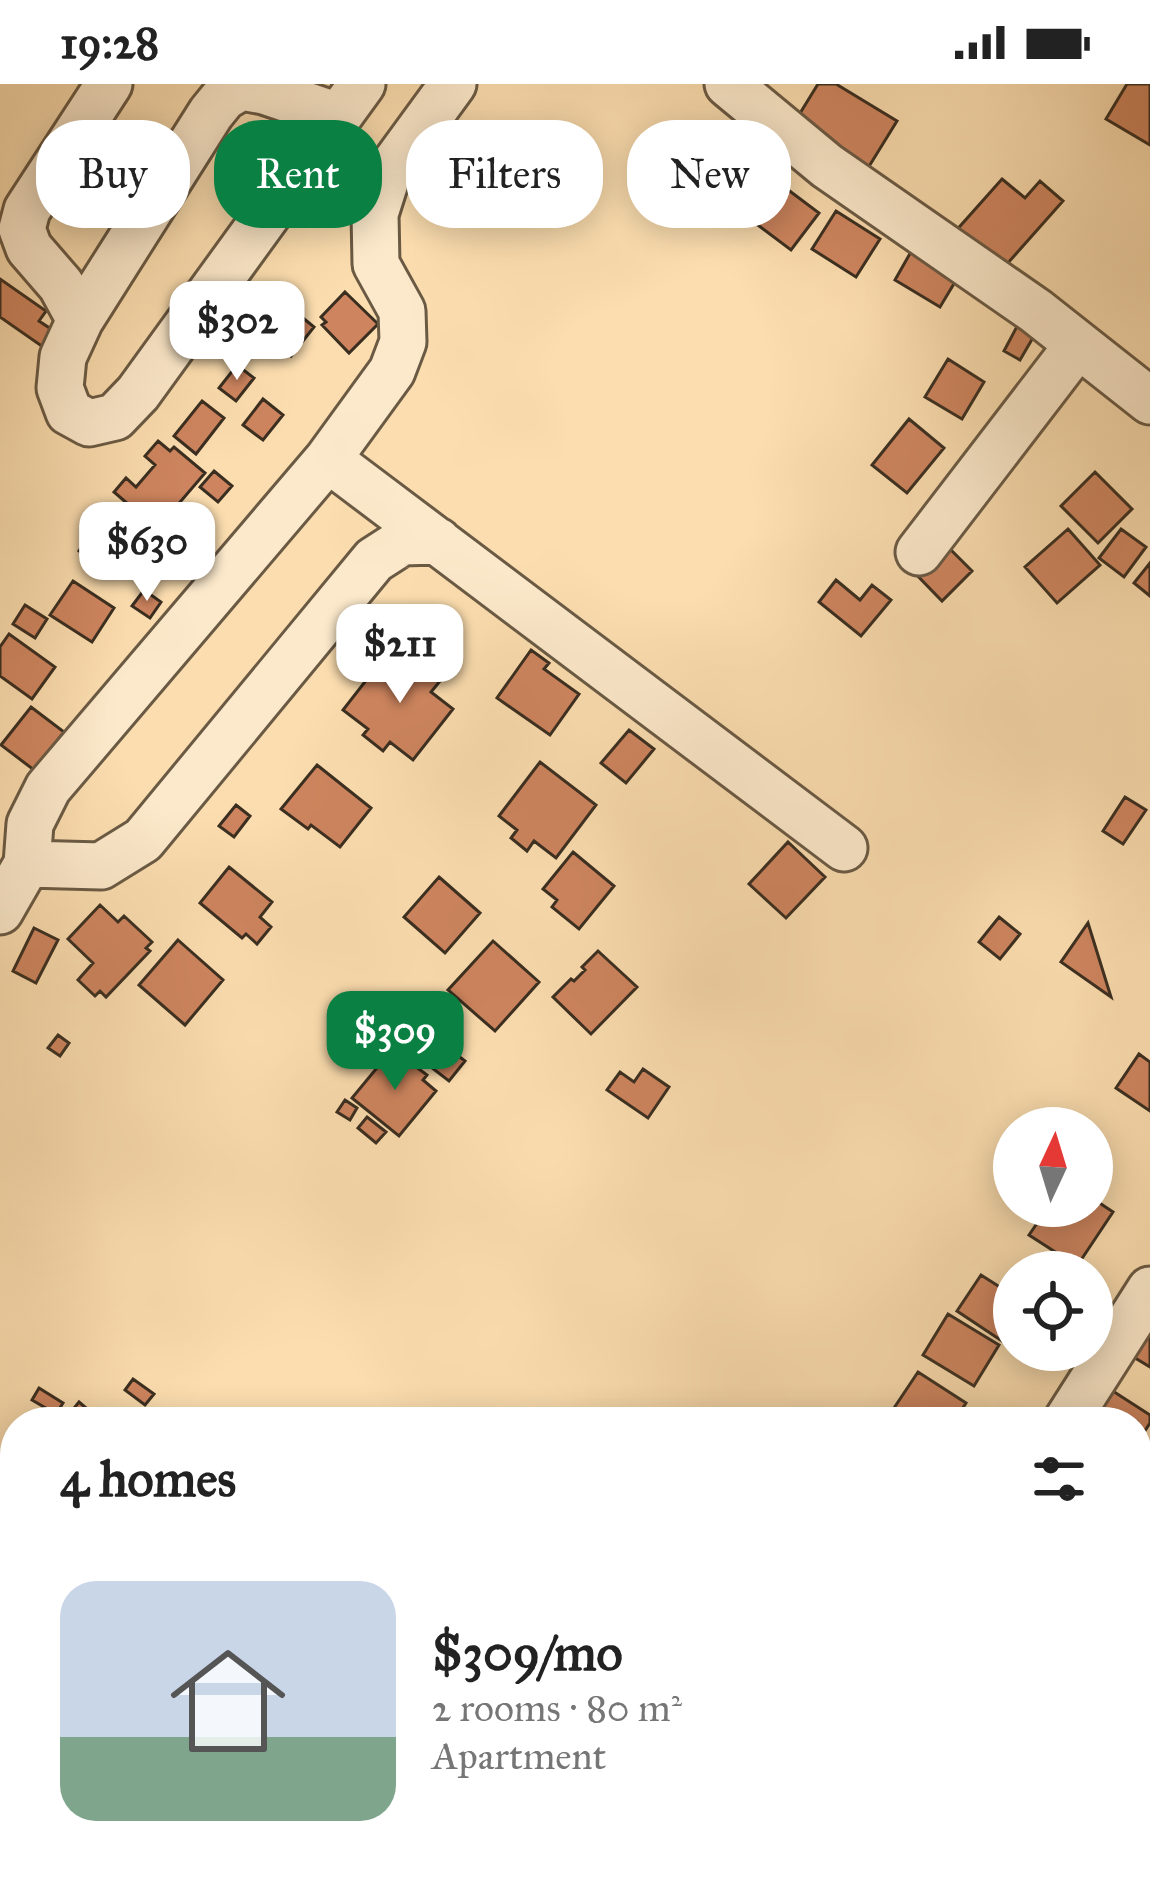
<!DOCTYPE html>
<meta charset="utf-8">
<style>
:root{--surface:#fff;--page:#f2f2f2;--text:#222;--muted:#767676;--accent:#0b8043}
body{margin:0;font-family:"IM FELL Great Primer",serif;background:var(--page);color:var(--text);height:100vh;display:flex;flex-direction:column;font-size:45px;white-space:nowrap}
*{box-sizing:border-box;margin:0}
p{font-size:39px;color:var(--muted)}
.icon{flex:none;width:66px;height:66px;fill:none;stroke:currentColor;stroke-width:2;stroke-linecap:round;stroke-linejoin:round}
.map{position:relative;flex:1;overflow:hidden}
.sheet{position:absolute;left:0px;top:1323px;width:1152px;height:471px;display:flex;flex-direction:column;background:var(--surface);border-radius:48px 48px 0 0;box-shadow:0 6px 30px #0003}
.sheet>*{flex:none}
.banner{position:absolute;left:36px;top:36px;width:1080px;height:108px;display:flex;gap:24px}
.needle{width:78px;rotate:4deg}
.fabs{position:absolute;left:993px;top:1023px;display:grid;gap:24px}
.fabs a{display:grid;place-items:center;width:120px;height:120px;border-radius:50%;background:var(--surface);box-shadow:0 6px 30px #0003;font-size:60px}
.price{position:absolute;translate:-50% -102px;padding:0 27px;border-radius:24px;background:#fff;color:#222;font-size:39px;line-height:78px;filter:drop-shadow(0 3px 6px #0008)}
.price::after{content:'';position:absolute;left:50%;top:72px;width:36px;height:27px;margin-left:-18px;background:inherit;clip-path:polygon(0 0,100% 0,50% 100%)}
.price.selected{background:var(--accent);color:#fff}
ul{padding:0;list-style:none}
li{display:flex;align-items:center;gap:36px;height:300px;padding:0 60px}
li span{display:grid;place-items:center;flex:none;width:336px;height:240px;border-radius:36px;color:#555}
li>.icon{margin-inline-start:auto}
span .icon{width:144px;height:144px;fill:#fffc;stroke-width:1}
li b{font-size:51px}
h2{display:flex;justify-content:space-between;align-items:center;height:144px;padding:0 60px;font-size:51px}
.chip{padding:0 42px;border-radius:48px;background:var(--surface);box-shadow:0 6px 30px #0003;font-size:42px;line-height:108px}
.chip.selected{background:var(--accent);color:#fff}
.status{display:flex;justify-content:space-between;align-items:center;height:84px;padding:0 60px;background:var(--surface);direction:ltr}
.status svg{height:33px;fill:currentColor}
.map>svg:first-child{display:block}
</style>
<div class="status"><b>19:28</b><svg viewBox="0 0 49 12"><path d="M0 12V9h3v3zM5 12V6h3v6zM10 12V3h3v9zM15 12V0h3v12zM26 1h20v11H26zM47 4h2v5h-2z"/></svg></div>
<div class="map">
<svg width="1150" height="1793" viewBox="0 0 1150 1793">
<rect width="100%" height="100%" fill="#fbddaf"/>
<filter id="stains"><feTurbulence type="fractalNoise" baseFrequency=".00167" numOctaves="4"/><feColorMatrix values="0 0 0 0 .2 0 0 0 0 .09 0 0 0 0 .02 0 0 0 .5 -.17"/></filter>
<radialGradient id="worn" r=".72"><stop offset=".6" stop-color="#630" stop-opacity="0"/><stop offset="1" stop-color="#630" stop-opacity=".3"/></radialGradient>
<path fill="#ce855f" stroke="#3a2e20" stroke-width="3" d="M818 0H836L897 37 868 84 794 39Z
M1127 0H1150V61L1106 35Z
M148 52 170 66 146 104 124 90Z
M275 55 289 64 257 114 242 105Z
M1002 95 1025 114 1040 97 1063 117 999 189 954 149Z
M775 96 819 129 791 166 747 133Z
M836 127 880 155 856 193 812 165Z
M912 166 958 193 940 223 895 196Z
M0 195 46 227 39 237 54 247 43 263 0 233Z
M345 208 378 240 349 269 322 241 326 238 321 233Z
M280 215 314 243 291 272 257 244Z
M1021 235 1038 245 1020 276 1004 267Z
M948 275 984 298 962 335 925 313Z
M237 281 254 294 236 317 219 304Z
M263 315 283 331 263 356 243 341Z
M202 317 224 334 196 370 174 352Z
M909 335 944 364 907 409 872 381Z
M158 357 170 367 174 363 205 389 157 445 114 408 126 394 136 403 155 381 145 372Z
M214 387 232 402 218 418 200 403Z
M1095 388 1132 425 1098 459 1061 422Z
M114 421 145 443 111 490 79 467 91 449 86 446 96 432 103 437Z
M1068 445 1100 481 1057 519 1025 483Z
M1121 445 1146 463 1124 493 1099 474Z
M939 454 972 487 942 517 909 483Z
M1150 479V512L1134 499Z
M836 496 860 516 872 501 891 516 861 552 819 518Z
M73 497 114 524 92 558 50 531Z
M144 506 161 518 150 534 132 522Z
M25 521 47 535 35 554 13 540Z
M9 550 55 583 32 615 0 592V563Z
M531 566 549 579 544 585 579 610 550 651 497 614Z
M419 571 445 591 431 608 453 625 413 676 390 658 383 667 363 651 368 645 343 626 385 572 406 588Z
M31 623 64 648 34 686 1 661Z
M629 646 654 665 626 699 601 679Z
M540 678 596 721 556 774 534 757 527 767 511 754 517 746 499 732Z
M317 681 371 724 340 763 311 741 308 745 281 725Z
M1125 713 1146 726 1123 760 1103 747Z
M236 721 250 732 234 753 219 742Z
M788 758 825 793 786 834 749 800Z
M573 768 614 802 579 845 552 823 557 816 543 805Z
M229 783 272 818 260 833 271 843 257 860 246 850 242 854 200 819Z
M439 793 480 829 445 869 404 833Z
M100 821 118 838 124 832 152 858 146 864 150 867 106 913 100 907 95 912 78 896 93 879 68 855Z
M999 833 1020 850 1000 875 979 858Z
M1088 839 1111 913 1061 878Z
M34 844 58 856 36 899 13 887Z
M178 856 223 896 185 941 139 901Z
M493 857 539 898 495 947 448 906Z
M598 867 637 903 591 950 553 913 571 895 574 897 585 886 582 883Z
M58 951 69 959 60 972 48 964Z
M443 960 465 977 449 997 427 980Z
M390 968 408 983 411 979 427 991 423 996 436 1007 399 1052 352 1014Z
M1139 970 1150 978V1027L1116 1004Z
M643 985 669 1003 648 1034 607 1006 620 988 634 998Z
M345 1016 357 1024 350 1036 337 1028Z
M367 1033 386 1048 376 1059 358 1044Z
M1092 1114 1113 1128 1077 1182 1029 1151 1049 1122H1092Z
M981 1191 1014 1212V1246L1005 1259 957 1227Z
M948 1230 999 1261 974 1302 923 1271Z
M1150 1241V1283L1127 1269Z
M918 1288 966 1319 954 1338H915L894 1324Z
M133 1295 154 1310 145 1321 125 1306Z
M1105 1302 1150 1331V1339L1137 1359V1338H1081Z
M39 1304 63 1319 56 1330 32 1316Z
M79 1318 99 1335 96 1338H63Z
M1137 1481 1150 1488V1559L1137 1552Z"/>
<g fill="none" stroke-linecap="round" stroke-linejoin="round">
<g stroke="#6a5a44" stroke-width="51">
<path id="minor" d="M728 0 827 82 1036 227 1150 317
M338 32 264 7 241 3 224 13 211 29 80 236 63 273 60 304 69 328 89 339 115 333 138 309 362 0
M80 236 61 201 29 164 22 145 27 126 109 0
M328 375 844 764
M919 468 1077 262
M27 780 101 782 143 756 374 476 402 458 438 457
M0 827 27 780 30 740 48 704 328 375 392 287 403 258 402 227 376 180 375 130 388 89 453 0
M1066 1338 1150 1206
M1137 1419 1150 1427
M0 1655 15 1666
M168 1779 187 1793
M316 1793 333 1779"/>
</g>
<use href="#minor" stroke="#fce9cb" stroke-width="45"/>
</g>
<rect width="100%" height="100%" filter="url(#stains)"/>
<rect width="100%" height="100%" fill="url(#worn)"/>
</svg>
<div class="fabs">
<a><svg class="needle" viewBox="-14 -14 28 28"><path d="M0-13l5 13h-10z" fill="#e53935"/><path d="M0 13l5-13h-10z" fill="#767676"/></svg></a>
<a><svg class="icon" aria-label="locate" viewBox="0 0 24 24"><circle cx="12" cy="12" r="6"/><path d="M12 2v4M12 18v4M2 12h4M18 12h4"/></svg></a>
</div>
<b class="price" style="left:237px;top:299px">$302</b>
<b class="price" style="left:147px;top:520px">$630</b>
<b class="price" style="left:400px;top:622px">$211</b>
<b class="price selected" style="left:395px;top:1009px">$309</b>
<div class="banner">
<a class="chip">Buy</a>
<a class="chip selected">Rent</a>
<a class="chip">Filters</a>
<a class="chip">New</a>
</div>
<section class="sheet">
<h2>4 homes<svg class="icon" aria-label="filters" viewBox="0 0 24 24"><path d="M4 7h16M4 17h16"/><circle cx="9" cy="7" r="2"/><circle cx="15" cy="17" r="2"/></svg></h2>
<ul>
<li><span style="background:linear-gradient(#c9d6e8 65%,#7fa58c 0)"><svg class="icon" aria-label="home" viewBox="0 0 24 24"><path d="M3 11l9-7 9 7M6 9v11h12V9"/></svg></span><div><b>$309/mo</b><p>2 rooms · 80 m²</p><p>Apartment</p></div></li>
</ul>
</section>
</div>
